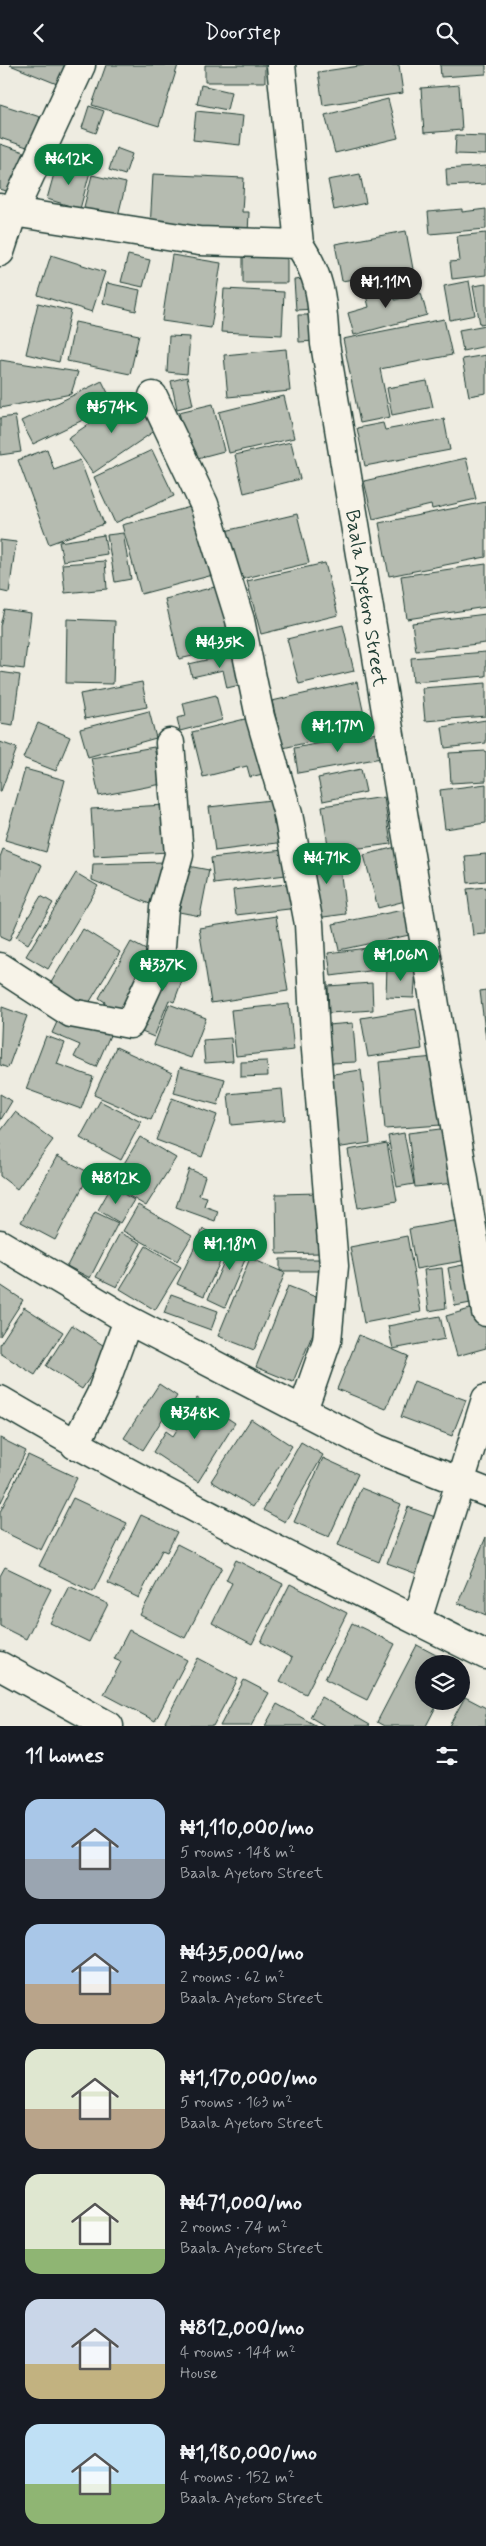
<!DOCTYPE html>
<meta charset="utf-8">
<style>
:root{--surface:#171b24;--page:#242831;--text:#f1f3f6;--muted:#9ea1a6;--accent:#0b8043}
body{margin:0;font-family:Mynerve,sans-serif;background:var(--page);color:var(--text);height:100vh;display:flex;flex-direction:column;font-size:19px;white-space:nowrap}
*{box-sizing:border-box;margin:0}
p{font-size:16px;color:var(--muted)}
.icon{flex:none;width:28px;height:28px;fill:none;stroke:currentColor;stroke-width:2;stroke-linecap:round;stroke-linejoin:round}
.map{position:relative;height:1661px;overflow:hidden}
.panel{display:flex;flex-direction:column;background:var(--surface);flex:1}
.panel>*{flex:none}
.controls{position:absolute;left:415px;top:1590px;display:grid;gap:10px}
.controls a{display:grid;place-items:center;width:55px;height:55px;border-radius:50%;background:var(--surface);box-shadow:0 2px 12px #0003;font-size:25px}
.price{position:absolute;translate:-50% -42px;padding:0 11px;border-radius:18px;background:var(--accent);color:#fff;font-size:16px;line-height:32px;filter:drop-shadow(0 1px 2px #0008)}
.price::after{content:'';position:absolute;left:50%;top:30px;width:15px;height:11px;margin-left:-8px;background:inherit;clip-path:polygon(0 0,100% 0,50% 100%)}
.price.active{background:#222;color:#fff}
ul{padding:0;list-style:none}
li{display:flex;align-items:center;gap:15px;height:125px;padding:0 25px}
li span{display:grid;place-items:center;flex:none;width:140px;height:100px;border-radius:15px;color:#555}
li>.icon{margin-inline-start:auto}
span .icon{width:60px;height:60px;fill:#fffc;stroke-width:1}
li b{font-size:21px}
h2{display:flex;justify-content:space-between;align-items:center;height:60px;padding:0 25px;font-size:21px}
header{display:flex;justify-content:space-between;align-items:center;height:65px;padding:0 25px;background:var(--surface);font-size:22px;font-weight:600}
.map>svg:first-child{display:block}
</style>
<header><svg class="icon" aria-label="back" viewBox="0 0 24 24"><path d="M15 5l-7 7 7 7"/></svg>Doorstep<svg class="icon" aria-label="search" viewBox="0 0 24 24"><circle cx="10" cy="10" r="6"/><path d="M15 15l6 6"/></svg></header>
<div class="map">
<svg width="486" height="1661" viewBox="0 0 486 1661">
<rect width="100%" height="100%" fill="#eeece1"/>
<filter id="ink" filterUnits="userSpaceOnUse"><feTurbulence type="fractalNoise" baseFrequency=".02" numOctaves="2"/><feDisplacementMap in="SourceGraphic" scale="10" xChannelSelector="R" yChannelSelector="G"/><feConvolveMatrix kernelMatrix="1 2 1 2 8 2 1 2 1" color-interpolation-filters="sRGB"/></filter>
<g filter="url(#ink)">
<path fill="#b5bbb0" stroke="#1f3d34" d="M10 0H70L62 21Z
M106 0H178L159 61 92 40Z
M205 0H265V17H205Z
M366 0H399L403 28 323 40 318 7Z
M440 0H486V9L441 12Z
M201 20 231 27 227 45 197 39Z
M459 20 462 65 424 68 421 23Z
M388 34 398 73 335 88 325 50Z
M0 39 40 52 30 83 0 73Z
M89 41 104 46 96 68 82 63Z
M196 46 243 51 240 80 193 75Z
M456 70 486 71V90L455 89Z
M0 79 33 90 19 130 0 124Z
M116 83 132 89 125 110 109 105Z
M57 98 90 107 80 144 47 134Z
M486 101V119L447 121 446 104Z
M153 109 244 113 242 147H249L248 169 150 164Z
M360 109 366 138 334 145 328 115Z
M92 110 126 118 117 155 83 146Z
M462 144V147L486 144V164L430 169 428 147Z
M406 166 413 204 342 216 335 179Z
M486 168V210L452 214 450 197 460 196 457 171Z
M51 190 105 207 92 247 38 230Z
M128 190 150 195 143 222 121 217Z
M172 190 221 198 211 263 162 256Z
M243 191H287V218H243Z
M313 213 316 244 296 245 294 215Z
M390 216 395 235 421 228 427 250 354 270 348 248 369 242 364 223Z
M469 216 475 250 450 255 444 221Z
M107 218 140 225 136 246 103 238Z
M486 219V258L480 259 473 221Z
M224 224 284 227 282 270 221 267Z
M38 238 71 246 59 297 26 289Z
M298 250H316V276L299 277Z
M444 254 452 290 380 304 390 352 360 358 343 274Z
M75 257 139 270 130 309 67 296Z
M486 260V281L463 286 459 265Z
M169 271 190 272 187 309 167 307Z
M286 284 290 326 228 332 224 290Z
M486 290V328L469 331 462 294Z
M0 295 78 307 71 329 0 343Z
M187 312 193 340 177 344 171 316Z
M102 316 114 340 33 379 21 356Z
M427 316 433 342 392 350 387 323Z
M132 330 156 365 93 408 68 373Z
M284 331 294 373 229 388 219 347Z
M213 339 224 386 190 395 179 347Z
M15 351 21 387 0 390V353Z
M444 354 450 385 365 401 357 363 383 358 385 365Z
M291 377 300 414 244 428 235 390Z
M47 384 54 405 80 395 104 459 49 479 18 395Z
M152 385 174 431 115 458 94 412Z
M466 393 476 434 432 444 431 440 373 454 364 416Z
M486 437V492L389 511 379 458Z
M194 441 213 510 141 529 122 460Z
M297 449 309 498 237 515 225 466Z
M123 468 131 514 115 517 107 470Z
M104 470 107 489 63 496 59 477Z
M0 475 16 477 9 528 0 526Z
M105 496 107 524 65 528 62 499Z
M325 498 338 550 261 569 247 516Z
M486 499V542L407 554 401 511Z
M219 521 234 582 179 594 165 534Z
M4 544 31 548 24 604 0 601V561Z
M486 549V578L416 586 412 558Z
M67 554 115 556 113 619 66 618Z
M343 560 354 606 299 619 287 574Z
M486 587V611L413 617 411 593Z
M236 588 244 619 227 623 223 605 192 612 189 599Z
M0 607 20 610 13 660 0 658Z
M142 617 147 642 85 654 80 629Z
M357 617 367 664 283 683 272 636Z
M486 618V651L425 656 422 623Z
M216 630 222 655 180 666 177 653 186 651 183 638Z
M149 646 156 673 88 692 80 664Z
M253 652 267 708 250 712 247 701 203 712 192 667Z
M486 655V678L445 683 442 662Z
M38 658 70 672 56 706 23 693Z
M377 668 381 693 298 708 294 683Z
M0 677 17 683 1 726H0Z
M154 682 162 719 99 731 91 693Z
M486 686V716L451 718 449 688Z
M25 704 65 715 46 787 5 775Z
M361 704 366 727 323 736 318 713Z
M486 719V758L445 764 440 725Z
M384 732 391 779 329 787 322 741Z
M271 735 274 760 283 759 285 777 215 786 209 742Z
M166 740 169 787 94 791 91 744Z
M396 782 409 835 378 843 364 790Z
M3 784 42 800 9 876 0 872V792Z
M283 785 286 810 214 819 211 793Z
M338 788 346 849 316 853 308 792Z
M486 789V816L468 818 465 791Z
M164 797 157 842 92 815 93 799Z
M188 801 209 805 200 851 179 847Z
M76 808 98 821 48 904 26 891Z
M295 818 298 843 236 850 233 825Z
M486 822V869L473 870 467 824Z
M41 831 53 838 28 879 16 872Z
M408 844 414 869 339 885 333 859Z
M276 851 288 926 211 938 199 863Z
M83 864 120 887 86 943 49 921Z
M131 877 159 892 127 949 102 943 105 937 99 933Z
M374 882 377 905 331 911 328 888Z
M165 887 189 897 174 937 169 935 154 972 137 965Z
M387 900 416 902 414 933 386 932Z
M372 918 373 945 329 948 328 921Z
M486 925V974L480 926Z
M169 939 206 953 191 993 154 980Z
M289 939 294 985 236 991 231 945Z
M2 942 27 951 8 1003 0 1000Z
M416 944 422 984 368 992 361 953Z
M62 946 111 968 96 1002 74 992 80 980 52 968Z
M353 958 356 997 330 998 327 960Z
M46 971 65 978 57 999 93 1012 81 1044 26 1024Z
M231 973 233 996 205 998 203 975Z
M116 982 172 1008 151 1055 94 1030Z
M435 992 441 1060 385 1064 379 997Z
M267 996 268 1011 241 1012V997Z
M180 1002 225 1014 218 1040 174 1028Z
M361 1005 370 1078 335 1083 326 1010Z
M282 1024 285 1055 231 1060 228 1029Z
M0 1029 12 1036 0 1056Z
M172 1033 217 1050 202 1092 156 1075Z
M100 1036 141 1057 121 1095 80 1073Z
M15 1047 53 1075 17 1124 0 1111V1067Z
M448 1063 455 1118 415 1122 408 1068Z
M404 1068 414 1119 397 1122 388 1071Z
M140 1072 176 1093 146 1141 111 1120Z
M387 1078 397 1136 358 1143 348 1085Z
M57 1091 90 1108 55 1175 21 1157Z
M189 1104 205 1111 199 1130 207 1132 204 1141 218 1146 215 1156 176 1142Z
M111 1122 134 1135 120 1158 98 1145Z
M320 1128 321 1188 277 1189 276 1129Z
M138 1140 192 1171 177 1196 123 1166Z
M95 1147 118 1158 90 1213 67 1201Z
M465 1154 473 1194 416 1204 409 1164Z
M203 1164 230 1176 204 1231 177 1219Z
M120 1168 141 1178 117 1222 96 1212Z
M235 1171 252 1178 225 1242 208 1234Z
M407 1171 421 1247 364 1258 350 1182Z
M146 1181 181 1202 155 1245 120 1224Z
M250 1193 285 1208 254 1285 218 1271Z
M280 1194H325V1206H280Z
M473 1198 481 1236 455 1241 448 1203Z
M442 1203 446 1243 429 1246 424 1205Z
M0 1220 23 1235 0 1271Z
M288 1221 326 1236 293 1317 256 1302Z
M171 1229 218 1246 211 1265 164 1248Z
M480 1241 486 1261V1283L457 1291 446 1251Z
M24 1242 63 1267 35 1310 0 1288V1279Z
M440 1251 445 1274 393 1284 388 1261Z
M72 1260 109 1284 82 1324 46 1301Z
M359 1270 408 1291 386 1344 337 1324Z
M414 1316 466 1335 452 1371 401 1352Z
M159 1319 177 1331 143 1385 124 1373Z
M197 1333 235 1358 198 1417 153 1387 166 1366 173 1371Z
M251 1354 292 1381 253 1442 211 1416Z
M0 1373 26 1386 0 1439Z
M301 1377 323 1390 285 1457 263 1445Z
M28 1390 77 1413 41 1485 0 1465V1447Z
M323 1393 358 1409 329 1472 294 1457Z
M361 1423 401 1439 379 1497 338 1480Z
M73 1433 127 1458 93 1527 39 1501Z
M408 1442 438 1453 417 1509 387 1498Z
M141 1450 177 1467 167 1487 162 1485 139 1533 108 1518Z
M486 1472V1550L458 1538Z
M177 1479 222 1502 185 1573 140 1550Z
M236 1495 283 1519 252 1579 212 1558 232 1518 226 1515Z
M5 1502 51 1524 26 1574 0 1561V1511Z
M290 1519 347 1548 306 1629 280 1616 292 1593 261 1577Z
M69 1521 108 1539 89 1577 50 1558Z
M352 1558 395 1579 367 1635 325 1614Z
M129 1565 187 1595 155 1656 104 1629 121 1597 114 1594Z
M417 1580 453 1599H424V1636H439L426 1661H384L377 1657Z
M198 1593 238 1614 213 1661H172L165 1657Z
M244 1615 269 1628 251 1661H220Z
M321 1632 370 1660 369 1661H325L310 1652Z
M465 1632 486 1643V1661H449Z
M277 1639 317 1661H265Z"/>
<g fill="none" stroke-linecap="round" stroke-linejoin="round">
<g stroke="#1f3d34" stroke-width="31">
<path id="minor" d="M281 0 299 179C323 216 322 237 325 279L486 1247
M0 143 13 147 199 176 299 179
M0 187 13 147 81 0
M153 331 204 439 240 555 260 652 288 749 309 859 315 973 334 1201 327 1276 303 1345
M0 902 71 948 130 959 160 894 164 843 179 790 170 678
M0 1179 128 1255 377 1384 486 1427
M0 1335C158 1428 322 1508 486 1590
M75 1380 101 1329 128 1255
M417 1555 486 1334
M0 1601 109 1661"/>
</g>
<use href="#minor" stroke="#f7f3e8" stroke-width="28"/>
</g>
</g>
<g text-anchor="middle" stroke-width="4" stroke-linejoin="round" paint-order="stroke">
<g font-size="20" fill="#1f3d34" stroke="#f7f3e8">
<text transform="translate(367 533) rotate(81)" y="7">Baala Ayetoro Street</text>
</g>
</g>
</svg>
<div class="controls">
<a><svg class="icon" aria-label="layers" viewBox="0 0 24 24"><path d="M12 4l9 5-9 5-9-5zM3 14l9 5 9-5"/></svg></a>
</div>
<b class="price" style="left:69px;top:121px">₦612K</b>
<b class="price active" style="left:386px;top:244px">₦1.11M</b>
<b class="price" style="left:112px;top:369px">₦574K</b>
<b class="price" style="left:220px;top:604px">₦435K</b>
<b class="price" style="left:338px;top:688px">₦1.17M</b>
<b class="price" style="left:327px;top:820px">₦471K</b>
<b class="price" style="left:401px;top:917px">₦1.06M</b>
<b class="price" style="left:163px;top:927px">₦337K</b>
<b class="price" style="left:116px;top:1140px">₦812K</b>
<b class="price" style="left:230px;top:1206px">₦1.18M</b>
<b class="price" style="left:195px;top:1375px">₦348K</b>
</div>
<section class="panel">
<h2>11 homes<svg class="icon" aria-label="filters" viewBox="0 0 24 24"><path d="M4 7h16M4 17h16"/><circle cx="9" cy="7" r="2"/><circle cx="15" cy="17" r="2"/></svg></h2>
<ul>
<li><span style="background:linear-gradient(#a9c7e8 60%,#9aa5b1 0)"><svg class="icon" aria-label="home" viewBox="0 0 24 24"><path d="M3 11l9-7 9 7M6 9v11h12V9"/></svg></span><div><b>₦1,110,000/mo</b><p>5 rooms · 148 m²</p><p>Baala Ayetoro Street</p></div></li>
<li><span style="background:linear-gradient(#a9c7e8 60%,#b9a48a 0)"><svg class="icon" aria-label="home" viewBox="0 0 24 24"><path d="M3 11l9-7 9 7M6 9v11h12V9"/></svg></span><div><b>₦435,000/mo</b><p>2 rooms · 62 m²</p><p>Baala Ayetoro Street</p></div></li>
<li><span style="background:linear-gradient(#dfe7d0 60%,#b9a48a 0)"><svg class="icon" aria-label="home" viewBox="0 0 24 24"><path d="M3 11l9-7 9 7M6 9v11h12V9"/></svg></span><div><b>₦1,170,000/mo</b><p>5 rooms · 163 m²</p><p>Baala Ayetoro Street</p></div></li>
<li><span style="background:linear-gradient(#dfe7d0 75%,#8fb573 0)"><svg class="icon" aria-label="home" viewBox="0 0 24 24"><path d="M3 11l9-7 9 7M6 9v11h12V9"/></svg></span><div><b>₦471,000/mo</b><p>2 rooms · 74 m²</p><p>Baala Ayetoro Street</p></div></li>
<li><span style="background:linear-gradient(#c9d6e8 65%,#c2b280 0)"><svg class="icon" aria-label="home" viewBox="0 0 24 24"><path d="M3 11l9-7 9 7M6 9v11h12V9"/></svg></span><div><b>₦812,000/mo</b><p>4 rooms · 144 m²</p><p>House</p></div></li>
<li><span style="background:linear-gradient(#bfe0f5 60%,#8fb573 0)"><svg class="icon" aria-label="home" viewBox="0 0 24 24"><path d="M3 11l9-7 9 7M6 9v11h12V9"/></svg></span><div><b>₦1,180,000/mo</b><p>4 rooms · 152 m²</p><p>Baala Ayetoro Street</p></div></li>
</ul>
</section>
